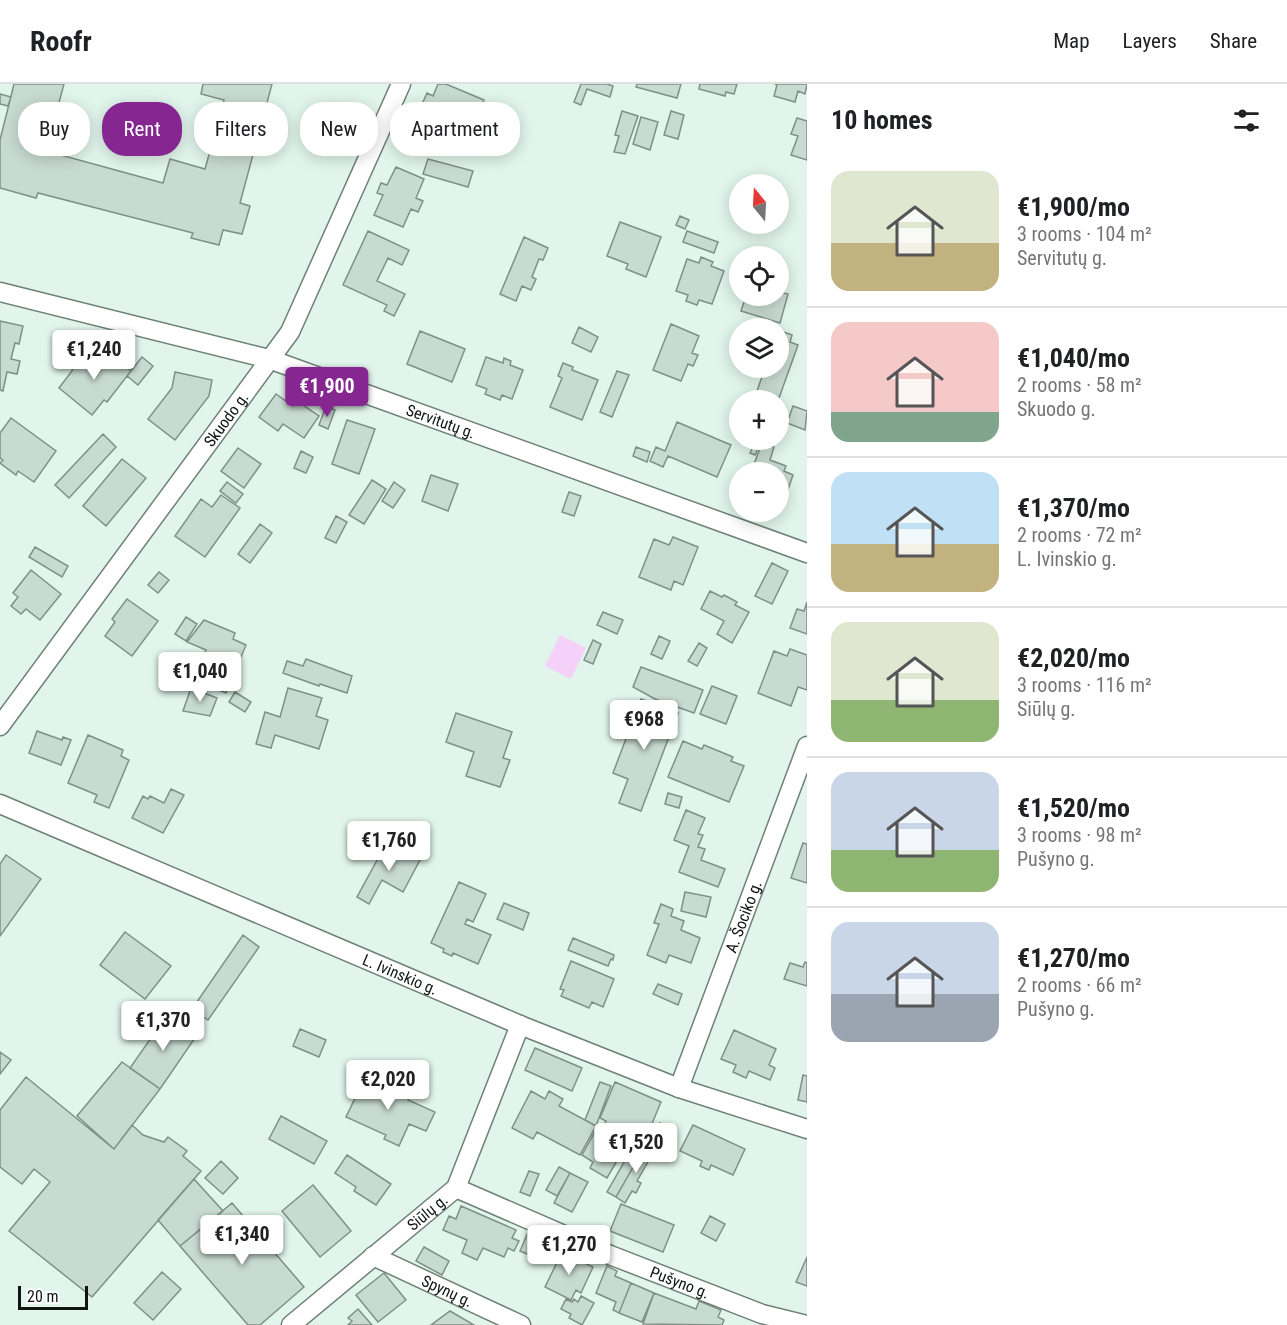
<!DOCTYPE html>
<meta charset="utf-8">
<style>
:root{--surface:#fff;--page:#f6f6f6;--text:#202124;--muted:#757577;--line:#e0e0e0;--accent:#862690}
body{margin:0;font-family:"Roboto Condensed",sans-serif;background:var(--page);color:var(--text);height:100vh;display:flex;flex-direction:column;font-size:22px;white-space:nowrap}
*{box-sizing:border-box;margin:0}
p{font-size:20px;color:var(--muted)}
.icon{flex:none;width:33px;height:33px;fill:none;stroke:currentColor;stroke-width:2;stroke-linecap:round;stroke-linejoin:round}
.map{position:relative;flex:1;overflow:hidden}
.details{display:flex;flex-direction:column;background:var(--surface);width:480px}
.details>*{flex:none}
.guide{position:absolute;left:18px;top:18px;width:570px;height:54px;display:flex;gap:12px}
.needle{width:39px;rotate:342deg}
.tools{position:absolute;left:729px;top:90px;display:grid;gap:12px}
.tools a{display:grid;place-items:center;width:60px;height:60px;border-radius:50%;background:var(--surface);box-shadow:0 3px 15px #0003;font-size:30px}
.scale{position:absolute;left:18px;bottom:15px;width:70px;box-sizing:border-box;padding-left:6px;border:3px solid #0e1512;border-top:0;font-size:16px;line-height:21px;white-space:nowrap;color:#0e1512;-webkit-text-stroke:4px #fff;paint-order:stroke}
.price{position:absolute;translate:-50% -51px;padding:0 14px;border-radius:6px;background:#fff;color:#222;font-size:20px;line-height:39px;filter:drop-shadow(0 2px 3px #0008)}
.price::after{content:'';position:absolute;left:50%;top:36px;width:18px;height:14px;margin-left:-9px;background:inherit;clip-path:polygon(0 0,100% 0,50% 100%)}
.price.selected{background:var(--accent);color:#fff}
ul{padding:0;list-style:none}
li{display:flex;align-items:center;gap:18px;height:150px;padding:0 24px}
li+li{border-top:2px solid var(--line)}
li span{display:grid;place-items:center;flex:none;width:168px;height:120px;border-radius:18px;color:#555}
li>.icon{margin-inline-start:auto}
span .icon{width:72px;height:72px;fill:#fffc;stroke-width:1}
li b{font-size:26px}
h2{display:flex;justify-content:space-between;align-items:center;height:72px;padding:0 24px;font-size:26px}
.chip{padding:0 21px;border-radius:24px;background:var(--surface);box-shadow:0 3px 15px #0003;font-size:21px;line-height:54px}
.chip.selected{background:var(--accent);color:#fff}
header{display:flex;align-items:center;gap:36px;box-sizing:border-box;height:84px;padding:0 30px;background:var(--surface);border-bottom:2px solid var(--line)}
header strong{font-size:28px}
nav{display:flex;gap:33px;margin-inline-start:auto;font-size:21px}
main{display:flex;flex:1;min-height:0}
.map>svg:first-child{display:block}
</style>
<header>
<strong>Roofr</strong>
<nav><a>Map</a><a>Layers</a><a>Share</a></nav>
</header>
<main>
<div class="map">
<svg width="807" height="1241" viewBox="0 0 807 1241">
<rect width="100%" height="100%" fill="#e1f5ec"/>
<path fill="#f5d0f8" d="M560 551 586 564 571 595 545 582Z"/>
<path fill="#c8dbd2" stroke="#7e9087" stroke-width="1.5" d="M14 0H64L46 67 163 99 170 75 205 85 224 16 201 10 203 0H272L240 119 250 122 242 150 223 146 219 161 191 154 193 149 38 109 36 114 0 104V56Z
M438 0H446L484 16 472 47 459 42 456 50 423 36 429 21 423 18 427 9 433 12Z
M581 0H607L613 2 610 13 587 5 581 21 574 18Z
M637 0H681L677 14 636 3Z
M700 0H737L734 10 726 8 725 12 699 5Z
M775 0H807V1L805 10 798 7 795 18 774 12 777 1Z
M0 10 11 13 8 22 0 20Z
M622 27 638 32 625 70 614 68 619 52 615 51Z
M671 27 684 31 678 55 664 51Z
M641 33 658 38 650 66 633 60Z
M797 34 807 37V76L791 71 798 52 791 50Z
M428 75 473 87 468 103 423 90Z
M396 83 424 95 416 114 423 117 418 128 411 125 403 143 374 131 383 111 377 109 381 99 387 101Z
M680 132 689 136 685 145 676 141Z
M620 138 661 153 646 193 626 185 628 180 607 172Z
M368 147 409 166 402 181 388 174 377 197 405 210 394 232 384 227 387 221 343 201Z
M687 147 718 158 714 169 683 158Z
M524 153 548 164 543 176 539 175 532 193 536 195 531 206 522 202 516 217 500 210Z
M701 173 713 178 711 182 724 187 712 220 699 216 697 221 686 217 688 211 676 207 687 175 699 179Z
M778 208 788 210 780 239 741 227 746 212H778Z
M0 237 23 242 19 260 15 259 11 275 20 277 17 290 7 288 3 307 0 306Z
M671 240 699 252 692 269 698 271 693 282 688 280 681 297 653 286Z
M579 243 598 253 591 268 572 259Z
M778 246 792 251 790 258 798 261 779 314 757 307 765 284H778Z
M420 247 465 265 452 298 407 280Z
M76 268 118 277 131 287 107 318 104 316 92 331 59 304 72 287Z
M142 273 153 282 138 301 127 292Z
M486 273 503 279 504 274 511 277 510 281 523 286 512 315 502 311 500 316 485 310 487 305 476 301Z
M563 279 573 283 572 286 598 296 582 336 550 323 562 294 558 292Z
M617 287 629 291 612 333 600 328Z
M175 288 212 296 209 312 175 356 148 335 172 304Z
M276 310 293 322 297 317 319 332 304 354 283 340 278 347 259 333Z
M326 322 335 326 328 345 319 341Z
M793 322 807 327 805 346 787 339Z
M11 334 56 367 34 398 18 387 16 391 0 379 3 376 0 374V349Z
M347 336 375 345 359 390 332 380Z
M677 338 731 361 717 393 668 372 663 383 650 377 656 363 665 367Z
M103 350 116 363 69 414 55 401Z
M744 356H762L755 371 750 369 754 360Z
M762 359 774 363 770 376 786 382 784 387 793 391 784 417 778 415V388H751Z
M636 363 650 368 647 378 633 372Z
M238 364 261 380 244 404 221 387Z
M301 367 313 373 306 389 294 384Z
M122 375 146 394 106 442 83 422Z
M431 391 458 400 448 427 422 417Z
M372 396 386 405 364 440 349 431Z
M227 398 243 410 236 419 220 407Z
M394 398 405 406 393 424 382 417Z
M569 408 581 412 574 432 562 428Z
M221 411 240 424 205 473 175 452 201 415 212 423Z
M336 432 347 438 336 459 325 454Z
M260 440 272 449 250 479 238 470Z
M673 453 698 463 683 501 674 497 671 506 639 493 654 455 669 461Z
M35 463 68 482 62 493 29 473Z
M772 479 788 487 772 520 755 512Z
M31 486 61 510 40 536 26 525 21 530 11 522 18 513 13 509Z
M159 488 169 496 158 509 148 501Z
M710 507 722 513 724 511 737 518 735 521 749 528 732 559 717 550 724 537 701 525Z
M127 515 158 537 132 572 105 552 115 538 112 535Z
M807 518V550L790 544 797 525 804 527Z
M603 528 623 536 617 550 597 541Z
M186 533 197 540 186 557 175 550Z
M204 536 235 549 233 555 246 561 226 609 194 596 206 566 187 558Z
M659 552 670 557 662 575 651 570Z
M593 556 601 560 593 580 584 576Z
M699 559 707 564 697 582 688 577Z
M790 565 807 571V606L798 603 791 622 758 609 774 567 787 572Z
M306 575 352 592 347 609 320 600 319 602 283 589 287 577 303 582Z
M641 583 703 606 694 629 655 615 633 603Z
M712 602 737 612 726 640 700 630Z
M191 604 217 614 210 632 183 627Z
M288 604 322 614 316 632 328 636 319 665 275 651 271 664 256 660 265 628 280 633Z
M235 608 251 618 245 628 229 618Z
M641 615 678 629 641 727 619 719 628 695 613 689Z
M456 629 512 648 503 674 510 676 500 703 466 692 474 668 446 658Z
M37 647 62 656 63 653 71 656 61 681 29 669Z
M88 651 123 666 121 672 129 676 109 724 94 718 97 711 68 699Z
M683 657 702 665 704 661 733 673 731 677 744 682 729 718 668 693Z
M171 705 184 711 163 749 132 734 143 712 148 715 150 712 164 719Z
M668 709 682 713 679 724 665 720Z
M686 726 705 734 698 750 703 751 698 763 705 765 701 776 725 785 718 803 679 788 689 762 674 756Z
M387 758 420 776 403 808 382 796 369 820 357 813Z
M803 759 807 760V799L791 794Z
M6 771 41 795 0 852V780Z
M459 798 486 810 473 838 467 835 465 840 491 851 478 880 453 869 452 872 443 868 444 865 431 859Z
M685 808 711 813 706 833 681 827Z
M504 819 529 829 523 846 497 835Z
M661 820 673 825 671 832 684 837 681 846 700 854 691 879 669 871 666 879 647 871 659 840 654 839Z
M125 848 171 882 145 915 100 881Z
M243 851 259 863 208 936 192 925Z
M573 854 614 871 613 876 611 875 608 882 568 866Z
M571 877 614 895 603 923 592 918 589 924 561 912 564 906 560 905Z
M805 878 807 879V902L784 895 790 879 803 883Z
M658 900 682 910 678 921 653 910Z
M167 931 197 951 160 1005 130 984Z
M300 945 326 956 319 973 293 962Z
M734 946 776 965 769 981 775 984 770 996 749 987 746 994 733 988 736 981 721 975Z
M535 964 582 984 572 1007 525 986Z
M0 968 11 976 0 990Z
M122 978 160 1005 114 1065 77 1032Z
M803 991 807 992V1018L798 1016Z
M26 993 114 1065 132 1041 143 1051 164 1058 168 1053 187 1067 183 1072 201 1087 92 1213 9 1147 50 1098 34 1085 22 1100 0 1083V1026Z
M364 996 375 1001 376 997 410 1012 408 1016 435 1028 426 1047 409 1040 399 1062 384 1055 386 1051 346 1033Z
M600 998 611 1002 596 1042 585 1036Z
M615 998 661 1018 646 1054 637 1050 635 1055 628 1052 630 1047 618 1042 615 1049 603 1044 606 1037 600 1034Z
M531 1007 545 1015 549 1007 563 1015 559 1022 596 1042 580 1071 537 1048 533 1055 512 1044Z
M281 1032 327 1057 314 1080 269 1055Z
M660 1039 674 1048 664 1065 649 1056Z
M693 1041 745 1065 733 1091 711 1081 709 1086 700 1082 702 1077 680 1067Z
M596 1046 625 1063 607 1094 590 1084 593 1078 582 1071Z
M635 1059 644 1064 616 1113 607 1108Z
M647 1059 656 1064 637 1097 641 1099 636 1109 632 1107 625 1119 616 1113Z
M347 1071 391 1100 376 1121 354 1107 356 1103 335 1089Z
M221 1077 238 1094 223 1110 205 1094Z
M559 1083 570 1089 557 1112 546 1106Z
M529 1087 539 1090 530 1112 520 1108Z
M570 1089 588 1098 572 1128 554 1119Z
M194 1095 223 1127 180 1162 158 1136Z
M313 1101 351 1147 320 1173 282 1127Z
M232 1119 304 1203 260 1241H248L180 1162Z
M621 1120 674 1141 663 1168 610 1147Z
M461 1122 516 1146 512 1154 519 1157 514 1167 508 1164 504 1173 483 1164 477 1176 462 1169 467 1156 443 1146 449 1132 456 1135Z
M710 1132 725 1140 716 1157 701 1149Z
M529 1146 547 1154 539 1175 520 1167Z
M424 1163 449 1177 442 1191 416 1177Z
M562 1168 593 1183 581 1209 576 1206 571 1216 545 1203Z
M807 1173V1202L796 1198Z
M607 1182 617 1187 615 1192 631 1199 619 1229 613 1226 616 1218 596 1209Z
M162 1188 181 1205 153 1236 134 1219Z
M384 1189 406 1216 378 1238 356 1211Z
M631 1199 654 1209 642 1238 619 1229Z
M654 1209 696 1225 699 1217 721 1226 718 1233 724 1236 722 1241 643 1240Z
M581 1212 594 1219 582 1241 569 1234 571 1230 561 1225 566 1215 572 1218 574 1215 578 1218Z
M358 1225 372 1241H348L352 1237 348 1234Z
M450 1227 474 1241H431Z"/>
<g fill="none" stroke-linecap="round" stroke-linejoin="round">
<g stroke="#6e8078" stroke-width="21">
<g id="street">
<path id="s1" d="M0 208 269 275 807 469"/>
<path id="s2" d="M0 642 290 248 401 0"/>
<path id="s3" d="M0 720 520 941 679 1004 807 1045"/>
<path id="s4" d="M679 1004 807 662"/>
<path id="s5" d="M456 1104 610 1171 762 1230 807 1241"/>
<path id="s6" d="M373 1172 521 1241"/>
<path id="s7" d="M291 1241 456 1104 520 941"/>
</g>
</g>
<use href="#street" stroke="#fff" stroke-width="18"/>
</g>
<g text-anchor="middle" stroke-width="5" stroke-linejoin="round" paint-order="stroke">
<g font-size="16" fill="#0e1512" stroke="#fff">
<text dy="6" stroke="none"><textPath href="#s2" startOffset="381">Skuodo g.</textPath></text>
<text dy="6" stroke="none"><textPath href="#s1" startOffset="460">Servitutų g.</textPath></text>
<text dy="6" stroke="none"><textPath href="#s4" startOffset="183">A. Šociko g.</textPath></text>
<text dy="6" stroke="none"><textPath href="#s3" startOffset="435">L. Ivinskio g.</textPath></text>
<text dy="6" stroke="none"><textPath href="#s7" startOffset="177">Siūlų g.</textPath></text>
<text dy="6" stroke="none"><textPath href="#s5" startOffset="243">Pušyno g.</textPath></text>
<text dy="6" stroke="none"><textPath href="#s6" startOffset="82">Spynų g.</textPath></text>
</g>
</g>
</svg>
<div class="tools">
<a><svg class="needle" viewBox="-14 -14 28 28"><path d="M0-13l5 13h-10z" fill="#e53935"/><path d="M0 13l5-13h-10z" fill="#757577"/></svg></a>
<a><svg class="icon" aria-label="locate" viewBox="0 0 24 24"><circle cx="12" cy="12" r="6"/><path d="M12 2v4M12 18v4M2 12h4M18 12h4"/></svg></a>
<a><svg class="icon" aria-label="layers" viewBox="0 0 24 24"><path d="M12 4l9 5-9 5-9-5zM3 14l9 5 9-5"/></svg></a>
<a>+</a>
<a>−</a>
</div>
<div class="scale">20 m</div>
<b class="price" style="left:94px;top:297px">€1,240</b>
<b class="price selected" style="left:327px;top:334px">€1,900</b>
<b class="price" style="left:200px;top:619px">€1,040</b>
<b class="price" style="left:644px;top:667px">€968</b>
<b class="price" style="left:389px;top:788px">€1,760</b>
<b class="price" style="left:163px;top:968px">€1,370</b>
<b class="price" style="left:388px;top:1027px">€2,020</b>
<b class="price" style="left:636px;top:1090px">€1,520</b>
<b class="price" style="left:242px;top:1182px">€1,340</b>
<b class="price" style="left:569px;top:1192px">€1,270</b>
<div class="guide">
<a class="chip">Buy</a>
<a class="chip selected">Rent</a>
<a class="chip">Filters</a>
<a class="chip">New</a>
<a class="chip">Apartment</a>
</div>
</div>
<section class="details">
<h2>10 homes<svg class="icon" aria-label="filters" viewBox="0 0 24 24"><path d="M4 7h16M4 17h16"/><circle cx="9" cy="7" r="2"/><circle cx="15" cy="17" r="2"/></svg></h2>
<ul>
<li><span style="background:linear-gradient(#dfe7d0 60%,#c2b280 0)"><svg class="icon" aria-label="home" viewBox="0 0 24 24"><path d="M3 11l9-7 9 7M6 9v11h12V9"/></svg></span><div><b>€1,900/mo</b><p>3 rooms · 104 m²</p><p>Servitutų g.</p></div></li>
<li><span style="background:linear-gradient(#f6c9c9 75%,#7fa58c 0)"><svg class="icon" aria-label="home" viewBox="0 0 24 24"><path d="M3 11l9-7 9 7M6 9v11h12V9"/></svg></span><div><b>€1,040/mo</b><p>2 rooms · 58 m²</p><p>Skuodo g.</p></div></li>
<li><span style="background:linear-gradient(#bfe0f5 60%,#c2b280 0)"><svg class="icon" aria-label="home" viewBox="0 0 24 24"><path d="M3 11l9-7 9 7M6 9v11h12V9"/></svg></span><div><b>€1,370/mo</b><p>2 rooms · 72 m²</p><p>L. Ivinskio g.</p></div></li>
<li><span style="background:linear-gradient(#dfe7d0 65%,#8fb573 0)"><svg class="icon" aria-label="home" viewBox="0 0 24 24"><path d="M3 11l9-7 9 7M6 9v11h12V9"/></svg></span><div><b>€2,020/mo</b><p>3 rooms · 116 m²</p><p>Siūlų g.</p></div></li>
<li><span style="background:linear-gradient(#c9d6e8 65%,#8fb573 0)"><svg class="icon" aria-label="home" viewBox="0 0 24 24"><path d="M3 11l9-7 9 7M6 9v11h12V9"/></svg></span><div><b>€1,520/mo</b><p>3 rooms · 98 m²</p><p>Pušyno g.</p></div></li>
<li><span style="background:linear-gradient(#c9d6e8 60%,#9aa5b1 0)"><svg class="icon" aria-label="home" viewBox="0 0 24 24"><path d="M3 11l9-7 9 7M6 9v11h12V9"/></svg></span><div><b>€1,270/mo</b><p>2 rooms · 66 m²</p><p>Pušyno g.</p></div></li>
</ul>
</section>
</main>
